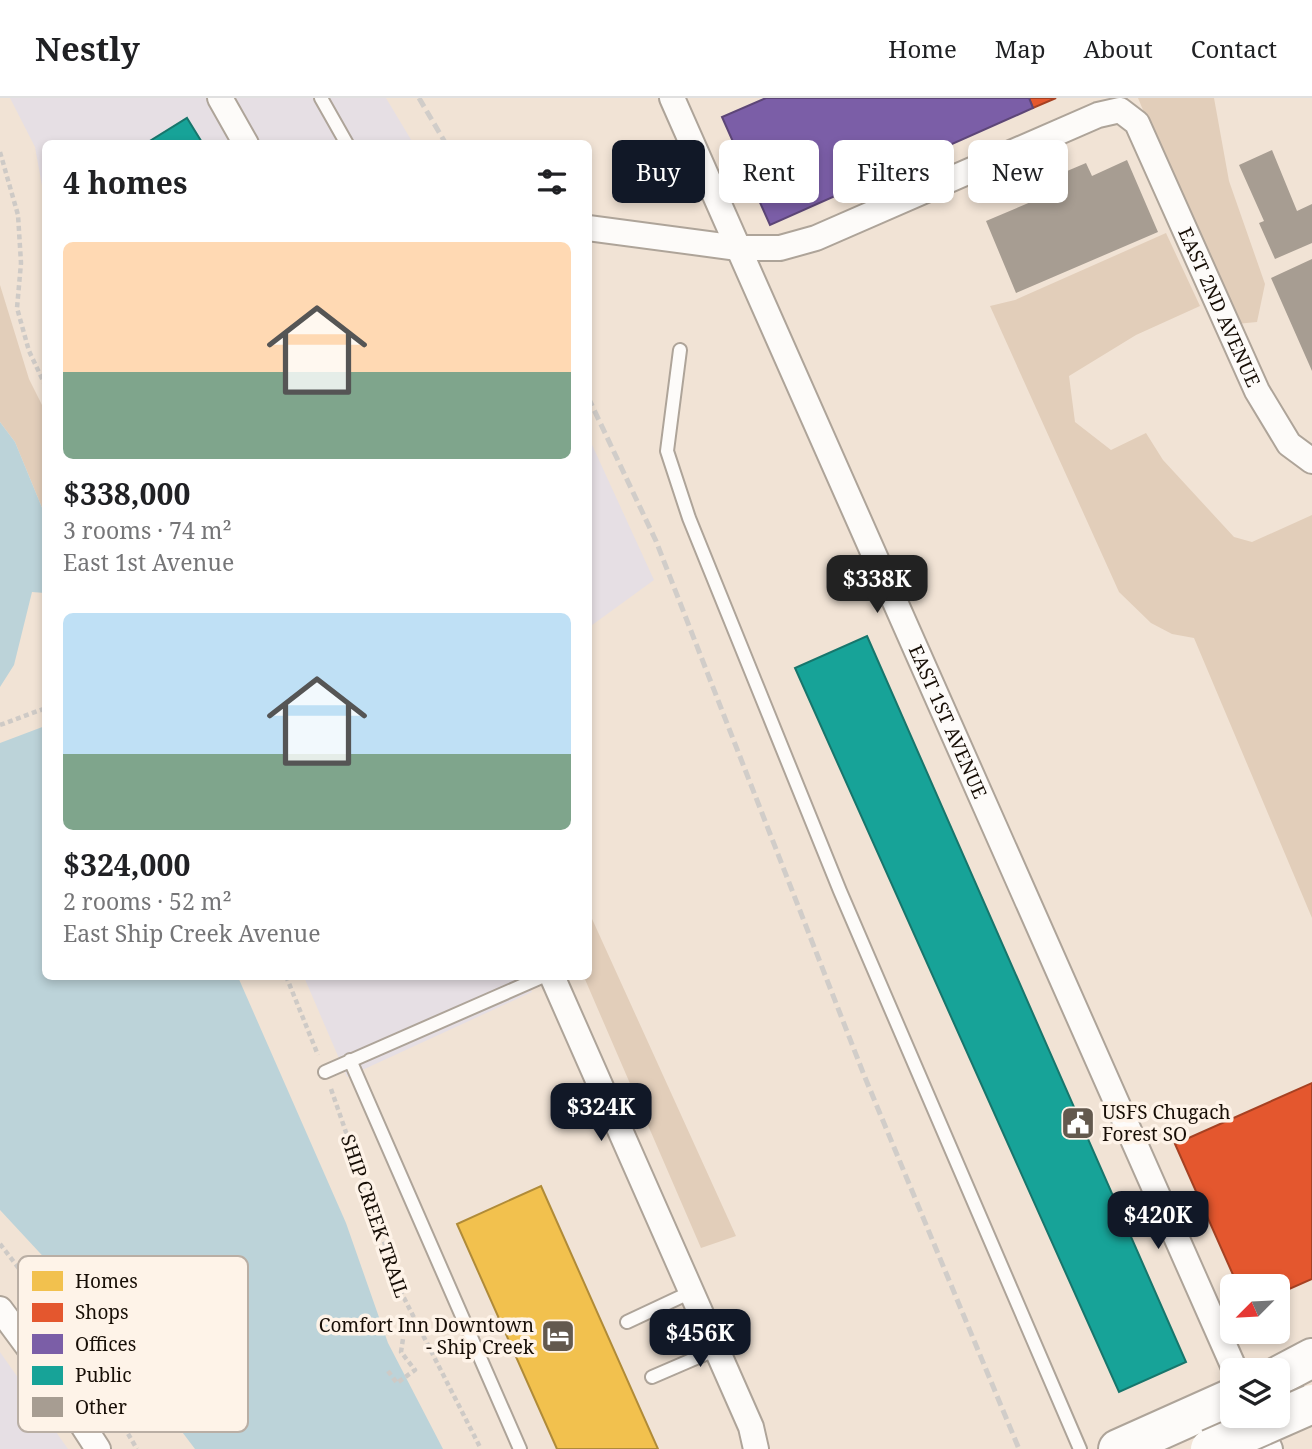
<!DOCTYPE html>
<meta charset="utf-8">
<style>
:root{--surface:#fff;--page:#f6f6f6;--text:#202124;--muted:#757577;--line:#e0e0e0;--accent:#111827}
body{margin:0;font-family:"Noto Serif",serif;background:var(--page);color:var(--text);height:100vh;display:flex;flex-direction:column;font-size:26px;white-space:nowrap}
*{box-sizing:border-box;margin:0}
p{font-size:23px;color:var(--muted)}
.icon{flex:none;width:38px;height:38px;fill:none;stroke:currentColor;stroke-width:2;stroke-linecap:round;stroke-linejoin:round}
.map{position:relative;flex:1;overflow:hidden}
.panel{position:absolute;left:42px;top:42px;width:550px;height:840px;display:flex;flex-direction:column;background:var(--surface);border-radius:10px;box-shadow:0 4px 10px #0003}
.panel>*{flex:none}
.guide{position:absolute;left:612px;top:42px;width:593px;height:63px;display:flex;gap:14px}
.needle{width:46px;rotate:246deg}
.controls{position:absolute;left:1220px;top:1176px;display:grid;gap:14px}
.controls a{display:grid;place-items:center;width:70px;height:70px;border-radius:10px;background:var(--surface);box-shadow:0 4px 10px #0003;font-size:35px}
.price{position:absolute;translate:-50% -60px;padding:0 16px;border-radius:14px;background:var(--accent);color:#fff;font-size:23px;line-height:46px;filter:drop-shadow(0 2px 4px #0008)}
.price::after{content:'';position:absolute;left:50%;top:42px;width:21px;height:16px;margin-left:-10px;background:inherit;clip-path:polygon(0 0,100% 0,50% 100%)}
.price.current{background:#222;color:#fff}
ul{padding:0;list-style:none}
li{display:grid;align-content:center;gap:14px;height:371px;padding:0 21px}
li span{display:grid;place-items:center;height:217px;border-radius:10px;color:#555}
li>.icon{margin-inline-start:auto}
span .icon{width:126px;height:126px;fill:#fffc;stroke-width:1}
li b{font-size:30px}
h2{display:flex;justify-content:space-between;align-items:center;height:84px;padding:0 21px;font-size:30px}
.chip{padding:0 24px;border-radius:10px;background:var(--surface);box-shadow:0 4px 10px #0003;font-size:24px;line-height:63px}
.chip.current{background:var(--accent);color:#fff}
header{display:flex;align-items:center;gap:42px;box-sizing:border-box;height:98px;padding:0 35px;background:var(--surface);border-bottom:2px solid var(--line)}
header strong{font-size:33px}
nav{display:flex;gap:38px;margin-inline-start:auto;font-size:24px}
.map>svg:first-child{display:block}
</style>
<header>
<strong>Nestly</strong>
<nav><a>Home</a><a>Map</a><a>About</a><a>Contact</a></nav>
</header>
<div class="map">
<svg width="1312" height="1351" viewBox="0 0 1312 1351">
<rect width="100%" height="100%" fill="#f1e3d5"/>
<path fill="#e6dfe4" d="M10 0H386L413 45 46 46 45 104 35 49Z
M588 338 654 482 588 530Z
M304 879H526L532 894 347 979Z
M0 1254 68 1351H0Z"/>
<path fill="#e2ceba" d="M1138 0H1214L1229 83 1265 186 1257 224 1236 226 1210 172Z
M1166 135 1200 208 1136 237 1069 278 1075 324 1111 352 1146 335 1163 362 1234 439 1252 444 1312 417V820L1194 540 1172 536 1151 525 1119 494 990 208 1015 202Z
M0 187 29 281 45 313V417L15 344 0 324Z
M588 812 736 1138 701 1150 584 879 588 878Z"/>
<path fill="#bcd3d9" d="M0 324 15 344 45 417V495L32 494 14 567 0 589Z
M45 628 46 878 238 879 346 1125 388 1245 443 1351H195L78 1196 0 1112V645Z"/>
<path fill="#f2c14e" stroke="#b08b38" stroke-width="2" d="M541 1088 658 1351H557L457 1126Z"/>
<path fill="#e4572e" stroke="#a64122" stroke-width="2" d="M1029 0H1056L1033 10Z
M1312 985V1181L1278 1196V1188H1238L1175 1046Z"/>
<path fill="#7b5ea7" stroke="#5d4677" stroke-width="2" d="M766 0H1029L1033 10 770 127 722 19Z"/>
<path fill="#17a398" stroke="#17766c" stroke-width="2" d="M187 20 203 46H145Z
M867 538 1186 1264 1119 1294 795 570Z"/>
<path fill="#a79d92" d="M1272 52 1297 113 1312 106V145L1275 161 1259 125 1264 123 1239 67Z
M1127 62 1158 134 1016 195 986 123 1059 92 1053 79 1086 65 1092 78Z
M1312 161V273L1271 180Z"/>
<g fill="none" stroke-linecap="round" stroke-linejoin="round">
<g stroke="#aea499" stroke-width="16">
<path id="service" d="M321 0 347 46
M680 252 667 353 689 420 840 793 1080 1351
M350 962 520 1351
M325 974 544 878
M627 1224 691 1194
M652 1279 717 1251"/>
</g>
<g stroke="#aea499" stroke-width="28">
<g id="minor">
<path d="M220 0 246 46"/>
<path id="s1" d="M672 0 1235 1272"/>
<path id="s2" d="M588 130 738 150H780L816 140 1098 17 1120 12 1137 25 1257 293 1289 346 1312 363"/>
<path d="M552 878 751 1329 756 1351"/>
<path d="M0 1211 60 1292 98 1351"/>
<path d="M1255 1318 1270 1351"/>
</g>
</g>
<g stroke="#aea499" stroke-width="42">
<path id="primary" d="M1278 1278 1312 1260
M1118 1351 1232 1300"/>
</g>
<path stroke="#cecac6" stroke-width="4.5" stroke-dasharray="5 3.5" stroke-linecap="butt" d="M0 54 18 117 21 165 17 210 29 253 46 289
M0 627 46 610
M286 878 318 957
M331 991 402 1196 481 1351
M0 1146 68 1234 137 1351
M388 1273 397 1285 415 1272 401 1254 404 1234 413 1222"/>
<use href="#service" stroke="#fdfbf9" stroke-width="12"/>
<use href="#minor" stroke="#fdfbf9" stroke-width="24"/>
<use href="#primary" stroke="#fdfbf9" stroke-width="38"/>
<path stroke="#d1cdc9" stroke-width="5" stroke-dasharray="10 5" stroke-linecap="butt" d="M419 0 446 46
M588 299 656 443 864 977 1019 1351"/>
<g stroke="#aea499" stroke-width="42" stroke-linecap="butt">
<path id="primary-bridge" d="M1210 1351 1312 1306"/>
</g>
<use href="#primary-bridge" stroke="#fdfbf9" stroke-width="38"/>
</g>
<defs>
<g id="civic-square" transform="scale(1.75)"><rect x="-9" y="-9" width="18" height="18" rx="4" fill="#63594e" stroke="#fef3e8"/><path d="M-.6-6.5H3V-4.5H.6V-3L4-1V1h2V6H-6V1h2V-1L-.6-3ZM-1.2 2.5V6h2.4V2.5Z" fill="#fff"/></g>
<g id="hotel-square" transform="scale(1.75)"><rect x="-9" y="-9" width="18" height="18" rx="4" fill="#63594e" stroke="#fef3e8"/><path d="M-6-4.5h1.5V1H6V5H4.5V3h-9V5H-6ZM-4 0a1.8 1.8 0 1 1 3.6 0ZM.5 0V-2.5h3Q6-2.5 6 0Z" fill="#fff"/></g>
</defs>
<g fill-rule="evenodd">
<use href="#civic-square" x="1078" y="1025"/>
<use href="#hotel-square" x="558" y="1238"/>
</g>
<g text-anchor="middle" stroke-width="7" stroke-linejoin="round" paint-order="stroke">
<g font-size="19" fill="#170e06" stroke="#fef3e8">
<text dy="7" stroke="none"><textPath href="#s2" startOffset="784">EAST 2ND AVENUE</textPath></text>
<text dy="7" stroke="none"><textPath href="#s1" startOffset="682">EAST 1ST AVENUE</textPath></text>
<text transform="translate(375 1118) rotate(71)" y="7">SHIP CREEK TRAIL</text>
</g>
<g font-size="19" fill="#170e06" stroke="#fef3e8" text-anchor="start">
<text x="1102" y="1021">USFS Chugach<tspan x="1102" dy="22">Forest SO</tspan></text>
<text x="534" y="1234" text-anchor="end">Comfort Inn Downtown<tspan x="534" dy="22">- Ship Creek</tspan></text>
</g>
</g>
<rect x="18" y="1158" width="230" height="176" rx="10" fill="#fef3e8" stroke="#b9aea4" stroke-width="2"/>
<rect x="32" y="1173" width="31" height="20" fill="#f2c14e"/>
<rect x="32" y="1205" width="31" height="19" fill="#e4572e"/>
<rect x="32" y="1236" width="31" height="20" fill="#7b5ea7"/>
<rect x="32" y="1268" width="31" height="19" fill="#17a398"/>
<rect x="32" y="1299" width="31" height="20" fill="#a79d92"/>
<g font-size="19" fill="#170e06">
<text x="75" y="1190">Homes</text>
<text x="75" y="1221">Shops</text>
<text x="75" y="1253">Offices</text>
<text x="75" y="1284">Public</text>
<text x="75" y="1316">Other</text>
</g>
</svg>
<div class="controls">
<a><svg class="needle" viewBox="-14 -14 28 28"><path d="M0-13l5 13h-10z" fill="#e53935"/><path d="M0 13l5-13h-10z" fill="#757577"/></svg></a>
<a><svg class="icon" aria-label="layers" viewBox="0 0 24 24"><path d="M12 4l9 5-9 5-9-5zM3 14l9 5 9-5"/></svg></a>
</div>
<b class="price current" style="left:877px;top:517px">$338K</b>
<b class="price" style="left:601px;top:1045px">$324K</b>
<b class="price" style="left:1158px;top:1153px">$420K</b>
<b class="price" style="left:700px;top:1271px">$456K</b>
<div class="guide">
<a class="chip current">Buy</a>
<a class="chip">Rent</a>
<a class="chip">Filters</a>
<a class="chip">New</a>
</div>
<section class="panel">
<h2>4 homes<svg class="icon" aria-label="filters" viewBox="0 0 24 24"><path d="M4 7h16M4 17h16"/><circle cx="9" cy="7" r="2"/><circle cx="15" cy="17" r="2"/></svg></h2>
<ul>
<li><span style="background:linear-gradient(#ffd9b3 60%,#7fa58c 0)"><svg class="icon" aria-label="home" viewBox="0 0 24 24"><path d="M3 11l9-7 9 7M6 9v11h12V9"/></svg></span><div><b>$338,000</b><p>3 rooms · 74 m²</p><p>East 1st Avenue</p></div></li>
<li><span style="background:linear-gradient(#bfe0f5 65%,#7fa58c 0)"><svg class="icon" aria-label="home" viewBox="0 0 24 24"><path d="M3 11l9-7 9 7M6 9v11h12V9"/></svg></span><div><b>$324,000</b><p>2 rooms · 52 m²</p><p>East Ship Creek Avenue</p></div></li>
</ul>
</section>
</div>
